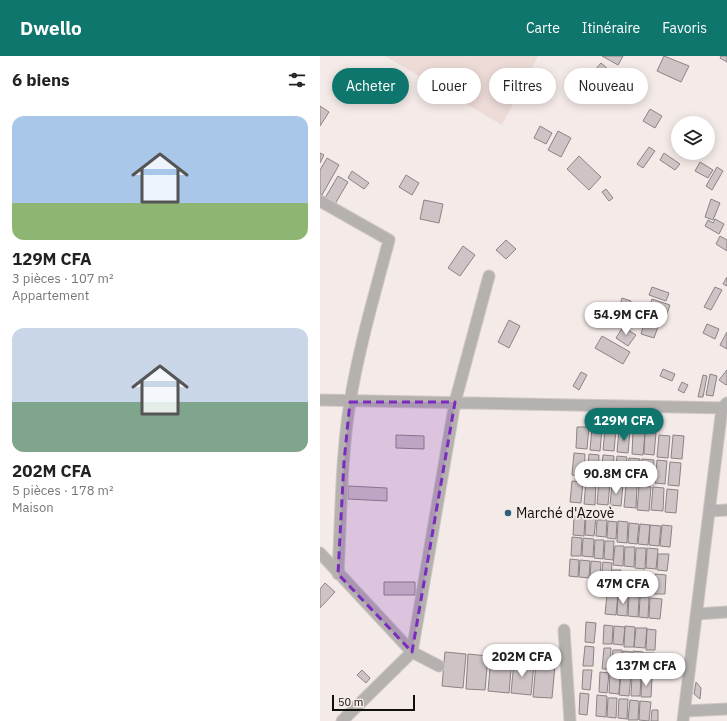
<!DOCTYPE html>
<html lang="fr">
<meta charset="utf-8">
<style>
:root{--surface:#fff;--page:#f2f2f2;--text:#222;--muted:#767676;--accent:#0f766e}
body{margin:0;font-family:"IBM Plex Sans",sans-serif;background:var(--page);color:var(--text);height:100vh;display:flex;flex-direction:column;font-size:15px;white-space:nowrap}
*{box-sizing:border-box;margin:0}
p{font-size:13px;color:var(--muted)}
.icon{flex:none;width:22px;height:22px;fill:none;stroke:currentColor;stroke-width:2;stroke-linecap:round;stroke-linejoin:round}
.map{position:relative;flex:1;overflow:hidden}
.drawer{display:flex;flex-direction:column;background:var(--surface);width:320px}
.drawer>*{flex:none}
.guide{position:absolute;left:12px;top:12px;width:335px;height:36px;display:flex;gap:8px}
.tools{position:absolute;left:351px;top:60px;display:grid;gap:8px}
.tools a{display:grid;place-items:center;width:44px;height:44px;border-radius:50%;background:var(--surface);box-shadow:0 2px 10px #0003;font-size:20px}
.scale{position:absolute;left:12px;bottom:10px;width:83px;box-sizing:border-box;padding-left:4px;border:2px solid #110e0e;border-top:0;font-size:11px;line-height:14px;white-space:nowrap;color:#110e0e;-webkit-text-stroke:3px #f4eae8;paint-order:stroke}
.price{position:absolute;translate:-50% -34px;padding:0 9px;border-radius:14px;background:#fff;color:#222;font-size:13px;line-height:26px;filter:drop-shadow(0 1px 2px #0008)}
.price::after{content:'';position:absolute;left:50%;top:24px;width:12px;height:9px;margin-left:-6px;background:inherit;clip-path:polygon(0 0,100% 0,50% 100%)}
.price.active{background:var(--accent);color:#fff}
ul{padding:0;list-style:none}
li{display:grid;align-content:center;gap:8px;height:212px;padding:0 12px}
li span{display:grid;place-items:center;height:124px;border-radius:12px;color:#555}
li>.icon{margin-inline-start:auto}
span .icon{width:72px;height:72px;fill:#fffc;stroke-width:1}
li b{font-size:17px}
h2{display:flex;justify-content:space-between;align-items:center;height:48px;padding:0 12px;font-size:17px}
.pill{padding:0 14px;border-radius:18px;background:var(--surface);box-shadow:0 2px 10px #0003;font-size:14px;line-height:36px}
.pill.active{background:var(--accent);color:#fff}
header{display:flex;align-items:center;gap:24px;box-sizing:border-box;height:56px;padding:0 20px;background:var(--accent);color:#fff}
header strong{font-size:19px}
nav{display:flex;gap:22px;margin-inline-start:auto;font-size:14px}
main{display:flex;flex:1;min-height:0}
.map>svg:first-child{display:block}
</style>
<header>
<strong>Dwello</strong>
<nav><a>Carte</a><a>Itinéraire</a><a>Favoris</a></nav>
</header>
<main>
<section class="drawer">
<h2>6 biens<svg class="icon" aria-label="filters" viewBox="0 0 24 24"><path d="M4 7h16M4 17h16"/><circle cx="9" cy="7" r="2"/><circle cx="15" cy="17" r="2"/></svg></h2>
<ul>
<li><span style="background:linear-gradient(#a9c7e8 70%,#8fb573 0)"><svg class="icon" aria-label="home" viewBox="0 0 24 24"><path d="M3 11l9-7 9 7M6 9v11h12V9"/></svg></span><div><b>129M CFA</b><p>3 pièces · 107 m²</p><p>Appartement</p></div></li>
<li><span style="background:linear-gradient(#c9d6e8 60%,#7fa58c 0)"><svg class="icon" aria-label="home" viewBox="0 0 24 24"><path d="M3 11l9-7 9 7M6 9v11h12V9"/></svg></span><div><b>202M CFA</b><p>5 pièces · 178 m²</p><p>Maison</p></div></li>
</ul>
</section>
<div class="map">
<svg width="407" height="665" viewBox="0 0 407 665">
<rect width="100%" height="100%" fill="#f4eae8"/>
<path fill="#eddbd7" d="M65 0H218L182 69Z"/>
<path fill="#cec4c6" stroke="#8c8385" d="M282 0H303L298 9Z
M344 0 369 10 361 26 337 15Z
M401 0H407V6L400 2Z
M281 7 295 19 289 26 275 14Z
M0 50 9 56 0 70Z
M330 53 342 60 335 72 323 65Z
M220 70 232 77 226 88 214 82Z
M238 75 251 82 241 101 228 94Z
M329 91 335 95 323 112 317 108Z
M0 97 4 99 0 107Z
M344 97 360 108 355 114 340 104Z
M259 100 281 121 269 134 247 113Z
M7 102 19 109 2 139 0 138V114Z
M380 106 393 114 388 122 375 115Z
M397 111 403 115 392 134 386 130Z
M32 115 49 127 44 133 28 122Z
M86 119 99 127 92 139 79 131Z
M18 120 28 126 15 148 5 142Z
M286 133 293 142 289 145 282 136Z
M391 143 400 147 393 164 385 161Z
M104 144 123 148 119 167 100 163Z
M395 163 404 168 399 178 385 170 388 164 393 167Z
M400 180 407 184V195L396 188Z
M186 184 196 193 186 203 176 194Z
M143 190 155 199 140 220 128 212Z
M407 221V230L403 228Z
M332 231 349 237 346 245 329 239Z
M395 231 402 234 391 254 384 251Z
M302 242 311 245 303 271 295 268Z
M332 243 350 249 343 269 326 263Z
M189 264 200 270 189 292 178 286Z
M325 264 339 268 334 282 321 278Z
M387 268 399 273 395 283 383 277Z
M303 271 316 279 308 290 296 282Z
M407 276V293L400 289Z
M282 280 310 296 303 308 275 292Z
M343 313 355 318 352 325 340 320Z
M407 314V328L406 329 399 324Z
M261 316 267 319 259 334 253 330Z
M390 318 397 320 393 340 386 339Z
M383 319 387 320 383 341H378Z
M362 326 368 329 364 337 358 334Z
M257 371H269L267 393 256 392Z
M272 372 282 373 280 395 270 394Z
M285 373 296 374 294 395 283 394Z
M299 374 310 375 308 397 297 396Z
M313 376 325 377 323 399 312 398Z
M325 377H336L334 399 324 398Z
M76 379 104 380V393L76 392Z
M339 379 350 380 348 402 337 401Z
M353 379 364 380 362 403 351 402Z
M254 397 265 398 264 420 252 419Z
M269 398 279 399 278 421H267Z
M283 399 294 400 292 423 281 422Z
M297 400 307 401 305 423 295 422Z
M309 402 320 403 318 426 307 425Z
M322 403 334 404 333 426 321 425Z
M337 404 347 405 345 428 335 427Z
M350 406 361 407 359 430 348 429Z
M252 425 263 426 261 447 250 446Z
M266 425 276 426 275 449 264 448Z
M279 425 290 426 288 449 277 448Z
M292 428 303 429 301 450 290 449Z
M306 429 317 430 316 452 304 451Z
M28 430 67 432V445L28 443Z
M319 430 331 431 329 455 317 454Z
M333 431 344 432 343 455 331 454Z
M347 433 358 434 356 457 345 456Z
M254 461H265L264 480 253 479Z
M266 461 276 462 274 480 265 479Z
M277 464H287L286 481 276 480Z
M288 465 297 466 296 483 287 482Z
M298 465 308 466 307 487 297 486Z
M309 467 319 468 317 488 308 487Z
M320 468 330 469 328 489 318 488Z
M330 469 341 470 339 490 329 489Z
M342 469 352 470 350 491 340 490Z
M252 481 262 482 261 500H251Z
M263 482 274 483 273 501 262 500Z
M275 484H284L283 503 274 502Z
M285 485H294L293 504 284 503Z
M295 490H304L303 510 293 509Z
M305 491H315L314 511 304 510Z
M316 492H326L325 513 315 512Z
M327 492 338 493 336 513 326 512Z
M338 498H349L347 515 337 514Z
M250 503 259 504 258 521 249 520Z
M260 504 270 505 269 522 259 521Z
M271 505 281 506 280 523H270Z
M283 506 292 507 291 524H281Z
M292 514H301L299 534 290 533Z
M301 516 311 517 310 535 300 534Z
M313 516 322 517 321 537 312 536Z
M323 518H334L333 538 322 537Z
M335 518 346 519 345 538H334Z
M64 526H95V539H64Z
M5 527 15 536 0 552V533Z
M287 538H298L296 559 285 558Z
M298 539H308L307 560 297 559Z
M309 540 319 541 318 561 308 560Z
M320 541H329L328 562 319 561Z
M330 542 342 543 340 563 329 562Z
M266 566 276 567 274 587 265 586Z
M284 569 293 570 292 588H283Z
M294 570 305 571 303 589 293 588Z
M305 570 315 571 314 591H304Z
M316 572H327L325 592 314 591Z
M327 573 336 574 335 594H326Z
M265 590 274 591 273 610H263Z
M284 592H291L290 613H282Z
M293 594H302L301 614 291 613Z
M303 595 312 596 311 615 302 614Z
M313 595 323 596 322 615 312 614Z
M125 596 146 598 143 632 122 630Z
M324 597H334L333 618 323 617Z
M148 598 168 600 165 634 146 633Z
M171 601 192 602 189 637 168 635Z
M194 606 214 608 211 639 191 637Z
M216 607 235 609 232 642 213 641Z
M42 614 50 622 46 627 37 619Z
M263 614H272L270 634 262 633Z
M280 616 289 617 287 637 279 636Z
M290 617 300 618 299 638 289 637Z
M301 619H311L309 640 299 639Z
M312 620H321L320 640H311Z
M322 621 332 622 331 641H321Z
M376 626 381 632 380 643 374 638Z
M260 637 269 638 267 659 259 658Z
M277 639 287 640 286 661 276 660Z
M288 642H297L296 662 287 661Z
M299 643H308L307 663 298 662Z
M310 644 319 645 318 664H308Z
M320 645 331 646 329 665 319 664Z
M332 654H338V665H331Z"/>
<g fill="none" stroke-linecap="round" stroke-linejoin="round">
<g stroke="#d0c7c5" stroke-width="13">
<path id="minor" d="M0 145 69 184C55 237 39 291 30 346 21 402 21 461 18 518
M0 344 407 352
M390 455 407 454
M0 497 92 596 119 610
M377 558 407 556
M244 574 250 665
M365 655 407 653
M22 665 92 596 135 346 169 220
M363 665 402 352 407 347"/>
</g>
<use href="#minor" stroke="#b4b1ae" stroke-width="11"/>
</g>
<path fill="#7b2cbf" fill-opacity="0.2" stroke="#7b2cbf" stroke-width="3" stroke-dasharray="8 5" stroke-linejoin="round" d="M30 346H135L92 596 18 518 24 406Z"/>
<circle fill="#305f7e" stroke="#f4eae8" stroke-width="1.5" cx="188" cy="457" r="4"/>
<g text-anchor="middle" stroke-width="3.5" stroke-linejoin="round" paint-order="stroke">
<g font-size="14" fill="#110e0e" stroke="#f4eae8" text-anchor="start">
<text x="196" y="462">Marché d'Azovè</text>
</g>
</g>
</svg>
<div class="tools">
<a><svg class="icon" aria-label="layers" viewBox="0 0 24 24"><path d="M12 4l9 5-9 5-9-5zM3 14l9 5 9-5"/></svg></a>
</div>
<div class="scale">50 m</div>
<b class="price" style="left:306px;top:280px">54.9M CFA</b>
<b class="price active" style="left:304px;top:386px">129M CFA</b>
<b class="price" style="left:296px;top:439px">90.8M CFA</b>
<b class="price" style="left:303px;top:549px">47M CFA</b>
<b class="price" style="left:202px;top:622px">202M CFA</b>
<b class="price" style="left:326px;top:631px">137M CFA</b>
<div class="guide">
<a class="pill active">Acheter</a>
<a class="pill">Louer</a>
<a class="pill">Filtres</a>
<a class="pill">Nouveau</a>
</div>
</div>
</main>
